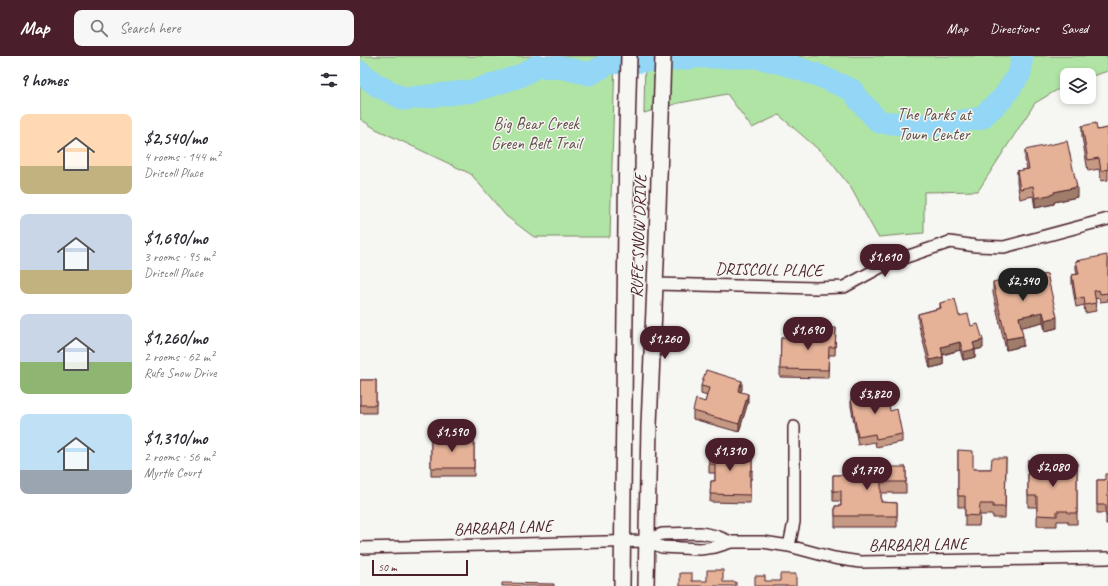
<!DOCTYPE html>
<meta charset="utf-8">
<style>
:root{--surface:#fff;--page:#f7f7f7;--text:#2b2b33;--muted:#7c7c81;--accent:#4a1f2b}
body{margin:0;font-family:Caveat,sans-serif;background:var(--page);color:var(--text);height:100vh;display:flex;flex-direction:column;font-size:15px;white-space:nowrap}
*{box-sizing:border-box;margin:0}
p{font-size:13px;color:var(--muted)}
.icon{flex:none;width:22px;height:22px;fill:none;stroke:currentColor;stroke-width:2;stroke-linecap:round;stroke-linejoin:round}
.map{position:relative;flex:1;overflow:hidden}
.side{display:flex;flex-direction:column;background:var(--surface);width:360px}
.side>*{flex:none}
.buttons{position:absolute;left:700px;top:12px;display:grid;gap:8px}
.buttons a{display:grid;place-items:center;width:36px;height:36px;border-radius:8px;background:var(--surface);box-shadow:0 2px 6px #0003;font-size:20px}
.scale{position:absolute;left:12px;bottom:10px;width:96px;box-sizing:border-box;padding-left:4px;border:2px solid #4a1f2b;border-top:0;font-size:11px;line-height:14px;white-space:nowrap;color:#4a1f2b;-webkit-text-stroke:3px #f6f6f2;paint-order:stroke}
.price{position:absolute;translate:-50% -34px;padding:0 9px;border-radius:14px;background:var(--accent);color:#fff;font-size:13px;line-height:26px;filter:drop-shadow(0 1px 2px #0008)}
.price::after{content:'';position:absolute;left:50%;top:24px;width:12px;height:9px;margin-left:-6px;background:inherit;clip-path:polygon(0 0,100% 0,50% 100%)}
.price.selected{background:#222;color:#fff}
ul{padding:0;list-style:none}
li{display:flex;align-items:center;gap:12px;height:100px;padding:0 20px}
li span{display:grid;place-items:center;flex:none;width:112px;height:80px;border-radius:8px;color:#555}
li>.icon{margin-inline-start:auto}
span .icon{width:48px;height:48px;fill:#fffc;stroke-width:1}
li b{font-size:17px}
h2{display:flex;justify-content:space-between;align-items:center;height:48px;padding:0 20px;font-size:17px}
header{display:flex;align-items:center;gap:24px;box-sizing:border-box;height:56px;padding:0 20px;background:var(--accent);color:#fff}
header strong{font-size:19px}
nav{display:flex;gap:22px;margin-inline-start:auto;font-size:14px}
.search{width:280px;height:36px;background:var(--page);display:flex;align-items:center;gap:10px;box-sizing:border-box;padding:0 14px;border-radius:8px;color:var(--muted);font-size:15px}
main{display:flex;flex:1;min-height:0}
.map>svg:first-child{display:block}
</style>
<header>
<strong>Map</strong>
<div class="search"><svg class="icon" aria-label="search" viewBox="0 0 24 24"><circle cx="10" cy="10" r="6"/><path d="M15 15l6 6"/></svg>Search here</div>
<nav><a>Map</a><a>Directions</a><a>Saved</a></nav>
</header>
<main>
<section class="side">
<h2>9 homes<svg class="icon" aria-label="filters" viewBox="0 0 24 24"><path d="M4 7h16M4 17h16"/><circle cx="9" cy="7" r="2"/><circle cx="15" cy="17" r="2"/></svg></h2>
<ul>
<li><span style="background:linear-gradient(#ffd9b3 65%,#c2b280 0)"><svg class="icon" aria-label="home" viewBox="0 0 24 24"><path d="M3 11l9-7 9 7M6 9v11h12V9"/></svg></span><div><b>$2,540/mo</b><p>4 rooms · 144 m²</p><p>Driscoll Place</p></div></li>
<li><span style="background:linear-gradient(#c9d6e8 70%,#c2b280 0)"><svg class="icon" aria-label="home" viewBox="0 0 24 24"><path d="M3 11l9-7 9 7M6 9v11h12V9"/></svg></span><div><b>$1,690/mo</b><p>3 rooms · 95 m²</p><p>Driscoll Place</p></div></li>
<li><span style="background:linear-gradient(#c9d6e8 60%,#8fb573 0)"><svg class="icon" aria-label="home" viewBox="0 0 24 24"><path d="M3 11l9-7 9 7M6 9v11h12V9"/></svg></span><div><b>$1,260/mo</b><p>2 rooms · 62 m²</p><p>Rufe Snow Drive</p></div></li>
<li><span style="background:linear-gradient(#bfe0f5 70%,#9aa5b1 0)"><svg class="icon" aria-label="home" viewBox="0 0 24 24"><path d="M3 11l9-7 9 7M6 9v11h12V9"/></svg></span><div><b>$1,310/mo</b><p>2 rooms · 56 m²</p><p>Myrtle Court</p></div></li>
</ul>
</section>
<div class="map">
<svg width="748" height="530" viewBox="0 0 748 530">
<rect width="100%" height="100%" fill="#f6f6f2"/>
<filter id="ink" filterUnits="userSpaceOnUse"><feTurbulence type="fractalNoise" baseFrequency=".025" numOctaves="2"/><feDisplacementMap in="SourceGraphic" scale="8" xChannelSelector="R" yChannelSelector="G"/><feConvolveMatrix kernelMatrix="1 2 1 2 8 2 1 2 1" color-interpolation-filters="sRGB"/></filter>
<g filter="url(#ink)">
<path fill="#b0e4a5" stroke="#7d8268" d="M0 0H255L250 181H174L146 160 111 118 16 73 0 63Z
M285 0H748V15L729 21V19H707V28L675 47 618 135 564 136V177L518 181 491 132 467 101 419 59 392 72 367 38 319 47 284 57Z"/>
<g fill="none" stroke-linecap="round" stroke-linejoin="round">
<path stroke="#93d6f5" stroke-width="23" d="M0 16 18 30 44 43 113 35 160 20 177 10 204 12 230 18 249 7 321 3 336 1H397L425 8 457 19 492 34 499 44 519 66 571 70 621 62 643 42 660 17 662 0"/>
<g stroke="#4a1f2b" stroke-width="14">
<path id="minor" d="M295 228 456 232 484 231 519 212 546 201 590 186 616 190 644 191 748 163
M286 485 302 478 341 477 356 480 371 486H403L429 490 474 502 500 506 748 502
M429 490 434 466V371
M0 492 286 485 302 491 340 493 355 491 371 486"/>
</g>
<g stroke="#4a1f2b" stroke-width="18">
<path id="secondary" d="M262 530 267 75 269 0
M286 530 289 369 297 183 303 0"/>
</g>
<use href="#minor" stroke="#f6f6f2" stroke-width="11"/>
<use href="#secondary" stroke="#f6f6f2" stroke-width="15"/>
</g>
<path fill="#c59983" stroke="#4a1f2b" d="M722 70 737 74 748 72V124L741 125 739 113 728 115 722 81Z
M665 94 717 141 694 146V148L675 152 673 140 660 143 657 126V115L667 113 665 104Z
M748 203V245L740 246 739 242 735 243 736 255 725 257 724 249 716 251 712 228V219L717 218 716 213V205Z
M687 218 697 272 685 275 683 266 661 271 663 290 646 294 633 237V226H652Z
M580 247 599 260 611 270 623 292 615 294V301L603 304 600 294 583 299V309L570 312 558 266V258L580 252Z
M476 272 475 299H469L468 322 420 321 421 282 454 283Z
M0 324H16V357H0Z
M341 330 382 333 381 336 388 346 379 376 333 363V355L345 346 347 340 341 338Z
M499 332 520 343 530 355 542 378V386L516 391 515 386 498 389 491 350V342L499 341Z
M71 382H114V420H71Z
M349 391 380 400H392V423H390V447L350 446 351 425H355V417H349Z
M598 394 613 413H631L646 402 645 462H633V459H620L619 470H605V451H598Z
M668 404 684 415 704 416 717 405V468H708V465H697V470H677V451H668Z
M546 411V437H521V446L537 447V471H475V450H481V445H473V419H495Z
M748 418V468H746V457H737V424H745Z"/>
<path fill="#a07d6a" stroke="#4a1f2b" d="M717 131V141L694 146V148L675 152V142L694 136Z
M683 256V266L659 272V261Z
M697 261V272L685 275V264Z
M663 280V290L646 294V283Z
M623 284V292L615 294V301L603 304V296L613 287Z
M600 286V294L581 299V291Z
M583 301V309L570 312V304Z
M382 325V333L378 344V335Z
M388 338V346L379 376V368Z"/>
<path fill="#e5b298" stroke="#4a1f2b" d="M736 67 737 74 748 72V113L741 115 739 102 728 104 722 70Z
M707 85 717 131 694 136V138L675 142 673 130 660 133 657 115 669 113 665 94Z
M747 199V203H748V237L740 238 739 234 734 235 736 247 725 249 724 241 716 243 712 219 719 218 716 205Z
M687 218 697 261 685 264 683 256 659 261 663 280 646 283 633 226 651 222 652 226Z
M595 243 599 260 608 258 611 270 618 268 623 284 613 287 615 293 603 296 600 286 581 291 583 301 570 304 558 258 581 252 580 247Z
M454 271 476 272 475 291H469L468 314 420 313 421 282 454 283Z
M346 314 382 325 378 335 388 338 379 368 333 355 336 343 345 346 349 332 341 330Z
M0 324H16V349H0Z
M518 329 520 343 528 342 530 355 537 353 542 378 516 383 515 378 498 381 491 342 500 340 499 332Z
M71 382H114V412H71Z
M349 391 380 392V400H392V415L390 414V439L350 438 351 425H355V408H349Z
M598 394 613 395V413H631L632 402H646L645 451H633V448H620L619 460 605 459V440H598Z
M668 404H684V415L704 416V405H717V457H708V455H697V460L677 459V440H668Z
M495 411H546V426H521V446L537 447V460H475V450H481V435H473V419H495Z
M745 418H748V460H746V449H737V424H745Z
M347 514H363V526H376V530H320V517H332V525H347Z
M420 518H436V530H395V520H405V525H420Z
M142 527 194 528V530H142Z"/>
</g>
<g text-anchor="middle" stroke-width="3" stroke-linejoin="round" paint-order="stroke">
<g font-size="17" fill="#64504a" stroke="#f6f6f2">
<text x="574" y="64">The Parks at<tspan x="574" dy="20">Town Center</tspan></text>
<text x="176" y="73">Big Bear Creek<tspan x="176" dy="20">Green Belt Trail</tspan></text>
</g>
<g font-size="17" fill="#4a1f2b" stroke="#f6f6f2">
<text transform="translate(278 180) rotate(-88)" y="6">RUFE SNOW DRIVE</text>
<text transform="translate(409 213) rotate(1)" y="6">DRISCOLL PLACE</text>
<text transform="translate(143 471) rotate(-2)" y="6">BARBARA LANE</text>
<text transform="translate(558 488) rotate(-1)" y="6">BARBARA LANE</text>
</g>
</g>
</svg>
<div class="buttons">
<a><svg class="icon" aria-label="layers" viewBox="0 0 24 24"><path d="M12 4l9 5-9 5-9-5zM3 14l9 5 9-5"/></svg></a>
</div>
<div class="scale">50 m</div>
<b class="price" style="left:525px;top:222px">$1,610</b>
<b class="price selected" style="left:663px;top:246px">$2,540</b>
<b class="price" style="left:448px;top:295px">$1,690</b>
<b class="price" style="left:305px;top:304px">$1,260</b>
<b class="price" style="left:515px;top:359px">$3,820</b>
<b class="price" style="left:92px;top:397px">$1,590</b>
<b class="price" style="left:370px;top:416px">$1,310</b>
<b class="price" style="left:693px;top:432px">$2,080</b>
<b class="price" style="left:507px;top:435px">$1,770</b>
</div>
</main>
